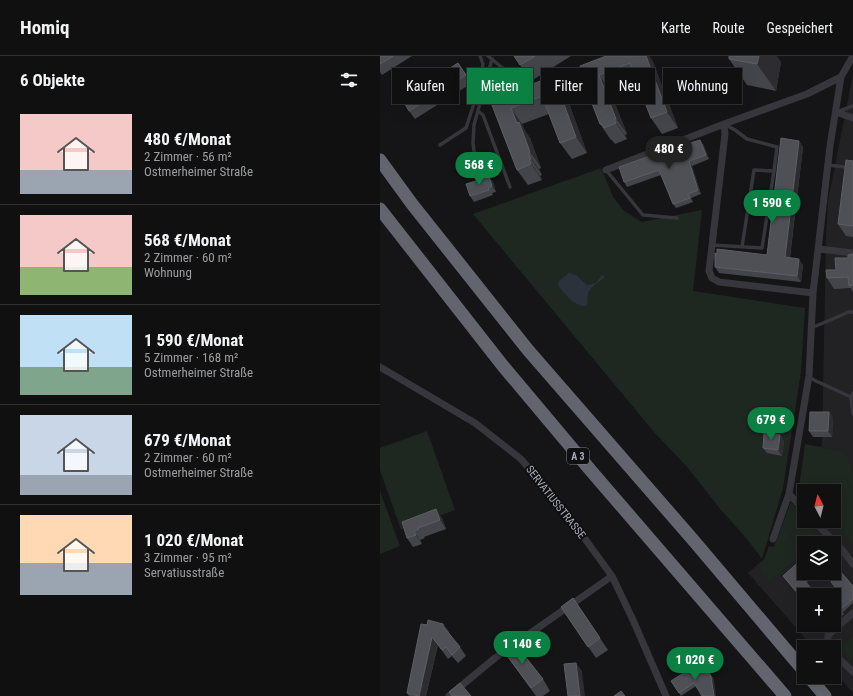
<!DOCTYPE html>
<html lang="de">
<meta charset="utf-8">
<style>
:root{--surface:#101011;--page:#19191a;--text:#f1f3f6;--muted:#9c9d9f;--line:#303031;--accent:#0b8043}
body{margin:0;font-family:"Roboto Condensed",sans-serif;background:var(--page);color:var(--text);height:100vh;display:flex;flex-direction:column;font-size:15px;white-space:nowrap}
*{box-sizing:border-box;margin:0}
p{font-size:13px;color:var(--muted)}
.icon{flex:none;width:22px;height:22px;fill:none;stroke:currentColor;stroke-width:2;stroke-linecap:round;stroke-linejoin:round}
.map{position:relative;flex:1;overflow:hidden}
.side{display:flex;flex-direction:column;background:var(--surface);width:380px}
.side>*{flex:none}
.top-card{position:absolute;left:12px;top:12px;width:380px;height:36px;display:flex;gap:8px}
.needle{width:26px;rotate:353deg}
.tools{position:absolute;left:417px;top:428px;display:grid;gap:8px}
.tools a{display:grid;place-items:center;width:44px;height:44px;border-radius:0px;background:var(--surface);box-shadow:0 4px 16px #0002,0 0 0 1px var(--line);font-size:20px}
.price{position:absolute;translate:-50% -34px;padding:0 9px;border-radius:14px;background:var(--accent);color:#fff;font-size:13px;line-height:26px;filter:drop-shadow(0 1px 2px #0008)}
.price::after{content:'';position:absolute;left:50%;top:24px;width:12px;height:9px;margin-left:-6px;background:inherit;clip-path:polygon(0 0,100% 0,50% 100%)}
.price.selected{background:#222;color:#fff}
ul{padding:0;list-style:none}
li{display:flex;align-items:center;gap:12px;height:100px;padding:0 20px}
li+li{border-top:1px solid var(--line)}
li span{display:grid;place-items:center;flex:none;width:112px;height:80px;border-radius:0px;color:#555}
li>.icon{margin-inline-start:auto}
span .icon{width:48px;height:48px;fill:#fffc;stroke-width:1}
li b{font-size:17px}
h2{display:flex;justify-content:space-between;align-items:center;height:48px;padding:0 20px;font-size:17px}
.pill{padding:0 14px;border-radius:0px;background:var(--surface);box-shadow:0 4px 16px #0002,0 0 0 1px var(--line);font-size:14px;line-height:36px}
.pill.selected{background:var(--accent);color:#fff}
header{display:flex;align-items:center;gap:24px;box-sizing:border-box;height:56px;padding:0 20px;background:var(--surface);border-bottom:1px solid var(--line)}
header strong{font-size:19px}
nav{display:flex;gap:22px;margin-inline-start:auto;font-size:14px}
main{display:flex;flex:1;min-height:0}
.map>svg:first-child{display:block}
</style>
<header>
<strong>Homiq</strong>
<nav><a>Karte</a><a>Route</a><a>Gespeichert</a></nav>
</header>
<main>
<section class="side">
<h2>6 Objekte<svg class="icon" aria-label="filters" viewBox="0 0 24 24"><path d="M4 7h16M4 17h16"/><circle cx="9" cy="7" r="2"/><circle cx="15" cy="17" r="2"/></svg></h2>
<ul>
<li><span style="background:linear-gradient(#f6c9c9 70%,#9aa5b1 0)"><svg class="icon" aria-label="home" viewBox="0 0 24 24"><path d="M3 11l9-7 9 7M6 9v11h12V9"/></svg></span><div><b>480 €/Monat</b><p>2 Zimmer · 56 m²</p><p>Ostmerheimer Straße</p></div></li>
<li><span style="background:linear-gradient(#f6c9c9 65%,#8fb573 0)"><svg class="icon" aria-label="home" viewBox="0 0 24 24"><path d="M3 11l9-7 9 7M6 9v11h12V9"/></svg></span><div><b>568 €/Monat</b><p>2 Zimmer · 60 m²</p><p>Wohnung</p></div></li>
<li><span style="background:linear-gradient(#bfe0f5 65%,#7fa58c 0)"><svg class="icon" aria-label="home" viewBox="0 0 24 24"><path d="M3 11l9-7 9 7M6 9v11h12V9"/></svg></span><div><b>1 590 €/Monat</b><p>5 Zimmer · 168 m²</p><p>Ostmerheimer Straße</p></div></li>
<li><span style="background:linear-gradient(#c9d6e8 75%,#9aa5b1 0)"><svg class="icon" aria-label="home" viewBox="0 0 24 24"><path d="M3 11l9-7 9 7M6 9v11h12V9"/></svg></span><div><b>679 €/Monat</b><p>2 Zimmer · 60 m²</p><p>Ostmerheimer Straße</p></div></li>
<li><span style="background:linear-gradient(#ffd9b3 60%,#9aa5b1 0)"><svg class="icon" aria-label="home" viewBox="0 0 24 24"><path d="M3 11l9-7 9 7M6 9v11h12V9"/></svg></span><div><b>1 020 €/Monat</b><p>3 Zimmer · 95 m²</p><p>Servatiusstraße</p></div></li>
</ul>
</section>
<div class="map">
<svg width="473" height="640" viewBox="0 0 473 640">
<rect width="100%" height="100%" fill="#151517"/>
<path fill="#222124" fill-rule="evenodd" d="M473 18V637L454 615V591H433L368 517 406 483 424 456V465H454V435L439 411 442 388 446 181 448 145ZM424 487H454V517H424ZM424 539H454V569H424Z"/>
<path fill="#1f2721" d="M221 112 233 141 244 155 262 166 322 154 313 235 425 252 421 316 403 432 382 503 367 483 341 454 308 412 274 376 93 158Z
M47 375 75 454 21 474 0 414V392Z
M425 388 465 396 473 416V489L450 465H454V435H424V437L419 432Z
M0 435 20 490 0 498Z
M411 446 424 461V465H427L442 483 437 487H424V497L390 525 380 515 389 490 394 491Z
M473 579V604L461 590Z"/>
<path fill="#2b323c" d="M189 217 196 219 207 229 216 227 222 219 224 220V222C219 226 209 231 208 238 207 243 209 246 206 250 195 251 184 237 178 229L179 225Z"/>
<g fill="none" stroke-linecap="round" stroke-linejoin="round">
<path stroke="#36363c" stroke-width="3.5" d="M108 0 149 34
M123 12 116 28 118 38 125 42
M176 33 206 22
M98 55 103 59 130 131
M457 56 473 50
M60 89 86 72 98 35 103 8 100 0
M448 109 473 112
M226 114 263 159 297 162
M104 125 94 95 93 87 94 69 112 3
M332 189 382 192 394 115 397 91 367 83 355 74 344 68
M362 191 374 114 394 115
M432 270H436L469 256H473
M429 321 436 325 471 341
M473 337 471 341 473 358"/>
<path stroke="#36363c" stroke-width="7" d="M456 56 473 62
M226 114 344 68
M439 193 473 197
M433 237 339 226 332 222 329 215 345 78 344 68 427 38 461 21
M0 311 95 367 141 403 181 450 232 520 253 564 286 640
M409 438 424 454
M434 465 463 495 473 508
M393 483 409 438 429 320 433 237 450 90 461 21 473 0
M448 591V579L473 557
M454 598 473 616
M69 640 115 602 232 520"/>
<path stroke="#62646e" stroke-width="13" d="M0 104 32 148 148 294 314 485 424 615
M0 153 123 310 212 416 405 640
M429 621 445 640"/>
</g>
<path fill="#44454a" d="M0 0H32L2 19 0 16Z
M134 0H191L151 25Z
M226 0H269L273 6 298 72 282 78 271 62 257 24 230 35 247 78 245 79 247 83 235 88 232 84H231L220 68 199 14Z
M349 3 401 6 396 35 367 29Z
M84 15 92 27 35 63 29 55Z
M175 24 186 39 207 97 192 103 180 87 169 58 142 68 145 75 150 82 161 112 159 113 162 119 160 120 162 124 148 129 137 114 110 44Z
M419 85 423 91 410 202 423 209 421 226 339 217 335 211 387 199Z
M323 88 329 103 312 110 321 138 311 142 313 146 296 152 293 148 281 119 247 131 244 126 271 102 296 95Z
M473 105V181L466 180 458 168Z
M109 121 113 126 116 136 112 137 113 139 94 146 90 140Z
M473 198V236L471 232 454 233 447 222 468 202Z
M449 356 453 362 452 381H433L429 375Z
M400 379 404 385 402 400 387 397 383 392Z
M62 462 66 473 44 481 45 482 40 484 42 488 33 491 27 482 22 466Z
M424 517H438L426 527 432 534 430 536 424 539V549L418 541 419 539 403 520Z
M446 517H454L473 530V547L463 556 464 558 454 566V546L462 539 453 529 451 526 452 525Z
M193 542 228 594 216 602 181 551Z
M63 568 69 576V578L80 591 86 600 78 607 72 600 68 603 58 589 46 640H29L27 637 47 569Z
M445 569H451L448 572Z
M122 593 163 623 170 635 163 640H156Z
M329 616 334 624 316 630 301 640 291 625 327 618Z"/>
<path fill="#2d2d31" d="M266 0H269L273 6 298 72 287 56Z
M379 0H397L401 6 396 35 377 8Z
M219 19 230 35 247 78 236 63Z
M171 21 177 30 175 24 186 39 207 97 196 81Z
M131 52 142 68 145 75 150 82 161 112 150 96 137 67Z
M234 63 245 79 247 83 236 67Z
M320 84 323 88 329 103 326 99Z
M419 85 423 91 409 207 405 201Z
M148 97 159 113 162 119 151 103Z
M149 104 160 120 162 124 151 108Z
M309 105 312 110 321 138 318 134Z
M109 121 113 126 116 136 112 130Z
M419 203 423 209 421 226 417 220Z
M449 356 453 362 452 381 448 375Z
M400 379 404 385 402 400 398 394Z
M56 453 62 462 66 473 60 464Z
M34 475 40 484 42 488 36 479Z
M63 568 69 576V579L63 570Z
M52 581 58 589 46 640H39Z
M196 607 202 615 205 640H200Z
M331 621 334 624 336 640H334Z"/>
<path fill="#4f5056" stroke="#5d5e65" d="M0 0H13L0 8Z
M134 0H155L140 9Z
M226 0H266L287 56 271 62 250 7 219 19 236 63H234L236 67 224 72 222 68H220L199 14 201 13 200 10Z
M349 0H379L377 8 349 3Z
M78 7 86 19 29 55 22 43Z
M171 21 172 24H175L196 81 180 87 162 40 131 52 137 67 139 66 150 96 148 97 151 103 149 104 151 108 137 114 110 44Z
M401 82 419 85 405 201 419 203 417 220 335 211V197L337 198V193L387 199Z
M320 84 326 99 309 105 318 134 308 138 310 142 293 148 279 114 244 126 239 111 270 100V102L294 93 295 95 311 89 310 87Z
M466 104 473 105V170L458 168Z
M109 121 112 130 108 132 109 134 90 140 86 128Z
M473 198V229L469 230 468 221 447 222 446 214H456L455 202H468V199Z
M430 356H449L448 375H429Z
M384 377 400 379 398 394 383 392Z
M56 453 60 464 38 472 39 473 34 475 36 479 27 482 22 466Z
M424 501V517H432L424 524 430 531 428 534 432 539H424V548L418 541 419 539 403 520Z
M454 508 473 530V543L461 553 462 555 454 562V546L462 539 451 526 452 524 446 517H454Z
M193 542 220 582 208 591 181 551Z
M48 564 63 568V570L80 591 72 599 66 591 62 594 52 581 39 640 27 637 41 568 47 569Z
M133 585 163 623 151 632 122 593Z
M196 607 200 640H188L184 608Z
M319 607 327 618 329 616 331 621 334 640H322L314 627 299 637 291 625Z
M80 627 91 640H72L69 636Z
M241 635 245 640H234Z"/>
<g text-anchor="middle" stroke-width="4" stroke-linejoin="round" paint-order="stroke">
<rect fill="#101012" stroke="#7a7c86" stroke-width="1" x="187" y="392" width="22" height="16" rx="3"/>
<g font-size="10" font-weight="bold" fill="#a7aab8">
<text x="198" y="404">A 3</text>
</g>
<g font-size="11" fill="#a7aab8" stroke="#101012">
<text transform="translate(176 446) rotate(52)" y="4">SERVATIUSSTRASSE</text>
</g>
</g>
</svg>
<div class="tools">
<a><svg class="needle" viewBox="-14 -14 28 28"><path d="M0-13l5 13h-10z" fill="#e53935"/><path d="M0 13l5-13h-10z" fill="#9c9d9f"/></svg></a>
<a><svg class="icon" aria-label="layers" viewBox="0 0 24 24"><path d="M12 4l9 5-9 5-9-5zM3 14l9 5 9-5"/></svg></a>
<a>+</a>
<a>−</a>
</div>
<b class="price selected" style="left:289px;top:114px">480 €</b>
<b class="price" style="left:99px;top:130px">568 €</b>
<b class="price" style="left:392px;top:168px">1 590 €</b>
<b class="price" style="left:391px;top:385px">679 €</b>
<b class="price" style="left:142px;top:609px">1 140 €</b>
<b class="price" style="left:315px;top:625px">1 020 €</b>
<div class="top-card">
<a class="pill">Kaufen</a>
<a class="pill selected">Mieten</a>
<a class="pill">Filter</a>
<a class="pill">Neu</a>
<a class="pill">Wohnung</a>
</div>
</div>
</main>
